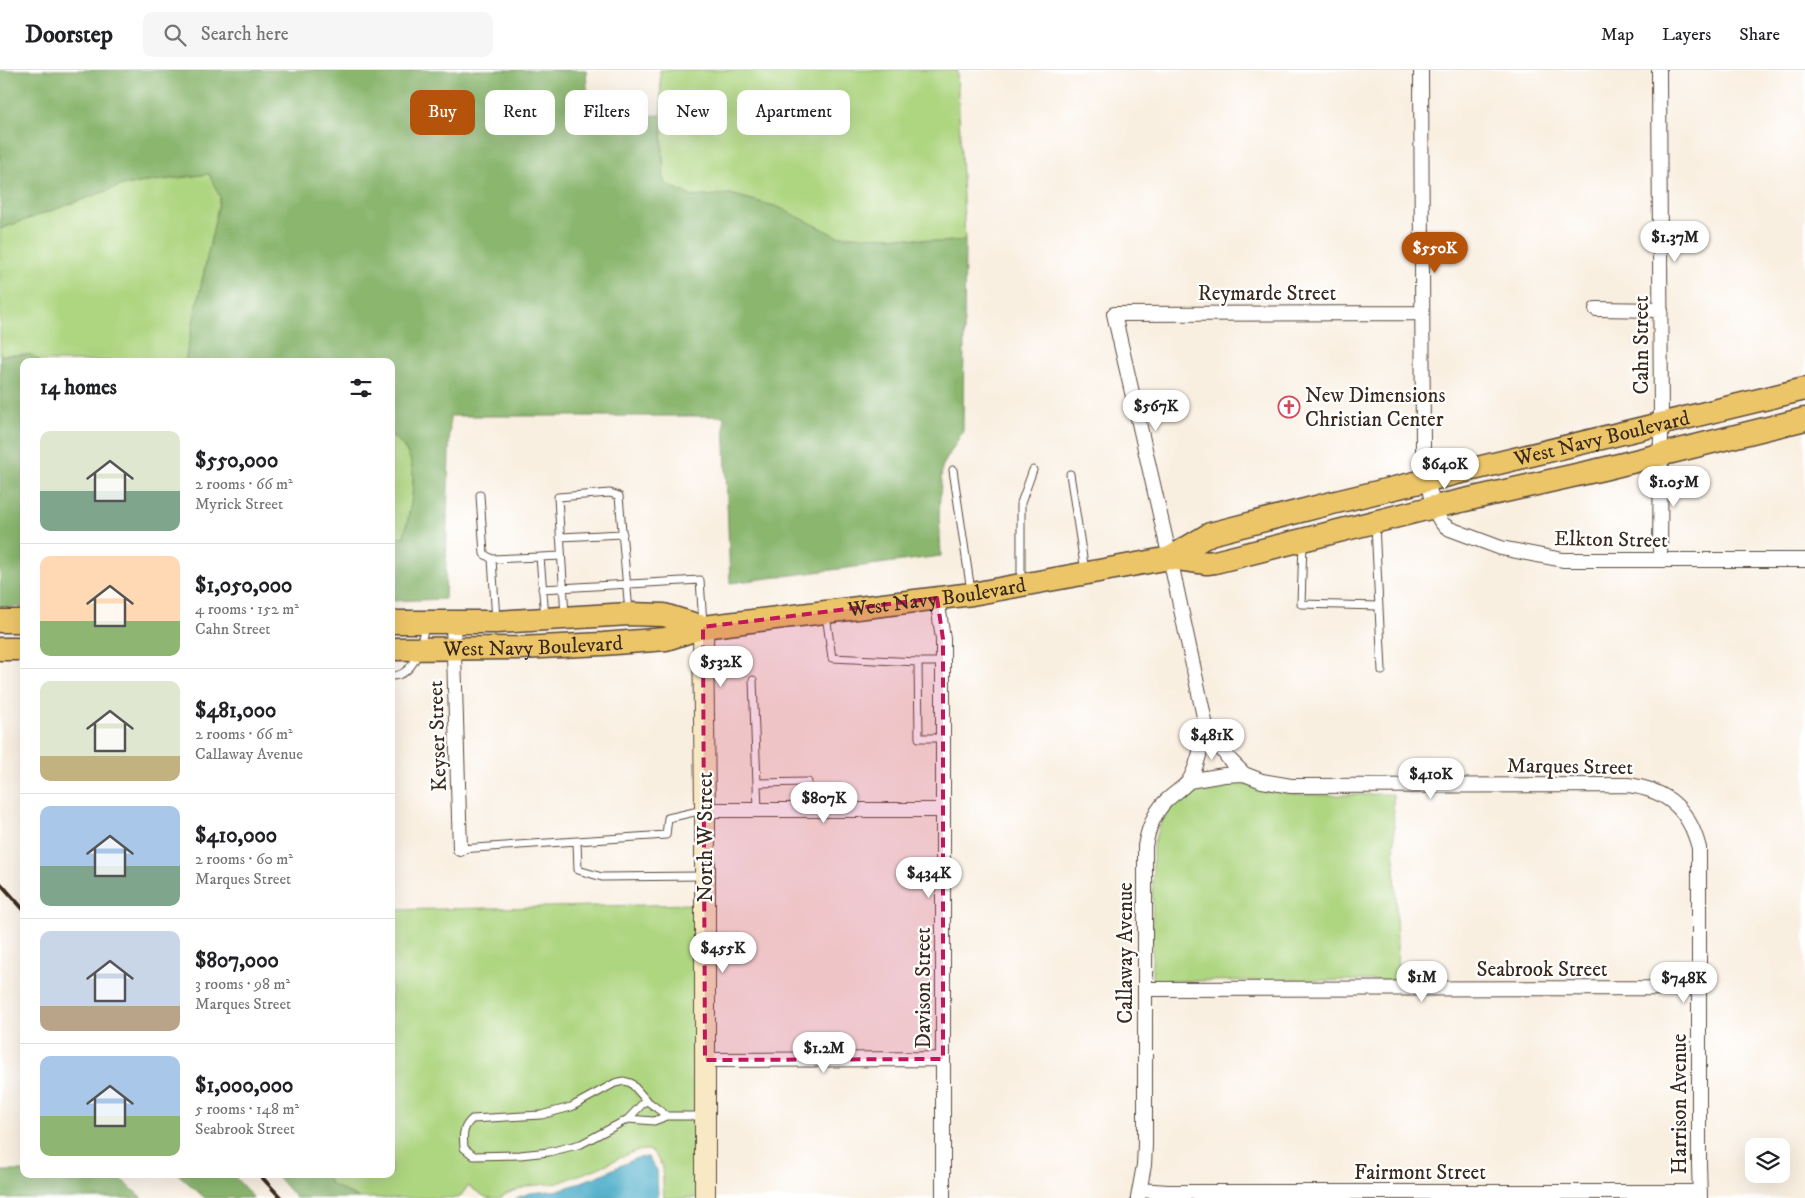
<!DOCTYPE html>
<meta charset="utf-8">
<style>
:root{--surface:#fff;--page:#f6f6f6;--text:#202124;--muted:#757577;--line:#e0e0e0;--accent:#b45309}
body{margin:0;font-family:"IM FELL DW Pica",serif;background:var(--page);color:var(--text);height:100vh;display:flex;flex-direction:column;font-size:19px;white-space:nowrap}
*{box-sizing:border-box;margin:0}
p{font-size:16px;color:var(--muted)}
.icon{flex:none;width:28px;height:28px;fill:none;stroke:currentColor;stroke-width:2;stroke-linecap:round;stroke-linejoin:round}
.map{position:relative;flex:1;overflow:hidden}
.details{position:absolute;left:20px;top:288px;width:375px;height:820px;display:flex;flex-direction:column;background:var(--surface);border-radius:10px;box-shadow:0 5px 20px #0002}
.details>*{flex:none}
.guide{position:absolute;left:410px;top:20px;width:475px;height:45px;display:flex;gap:10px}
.buttons{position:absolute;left:1745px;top:1068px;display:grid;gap:10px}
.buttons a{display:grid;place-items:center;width:45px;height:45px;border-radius:10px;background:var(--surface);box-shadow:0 5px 20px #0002;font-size:25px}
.price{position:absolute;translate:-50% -42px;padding:0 11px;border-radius:18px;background:#fff;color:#222;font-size:16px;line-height:32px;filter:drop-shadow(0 1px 2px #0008)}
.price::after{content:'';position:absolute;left:50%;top:30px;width:15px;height:11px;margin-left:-8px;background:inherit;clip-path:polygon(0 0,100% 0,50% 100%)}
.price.selected{background:var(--accent);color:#fff}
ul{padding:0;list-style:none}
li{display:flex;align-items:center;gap:15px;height:125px;padding:0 20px}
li+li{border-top:1px solid var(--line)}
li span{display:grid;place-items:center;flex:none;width:140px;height:100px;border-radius:10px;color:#555}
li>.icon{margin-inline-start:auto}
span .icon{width:60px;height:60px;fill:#fffc;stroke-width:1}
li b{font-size:21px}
h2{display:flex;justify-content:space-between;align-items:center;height:60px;padding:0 20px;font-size:21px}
.pill{padding:0 18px;border-radius:10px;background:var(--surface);box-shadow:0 5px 20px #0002;font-size:18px;line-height:45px}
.pill.selected{background:var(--accent);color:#fff}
header{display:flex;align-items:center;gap:30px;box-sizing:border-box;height:70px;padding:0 25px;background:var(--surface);border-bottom:1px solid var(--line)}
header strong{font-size:24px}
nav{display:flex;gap:28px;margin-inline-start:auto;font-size:18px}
.search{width:350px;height:45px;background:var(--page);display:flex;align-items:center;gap:12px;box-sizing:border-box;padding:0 18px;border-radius:10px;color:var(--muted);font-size:19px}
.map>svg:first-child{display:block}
</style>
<header>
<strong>Doorstep</strong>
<div class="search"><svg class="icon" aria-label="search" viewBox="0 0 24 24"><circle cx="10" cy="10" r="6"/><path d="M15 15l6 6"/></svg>Search here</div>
<nav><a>Map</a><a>Layers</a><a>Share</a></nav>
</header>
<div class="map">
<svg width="1805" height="1128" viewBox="0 0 1805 1128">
<rect width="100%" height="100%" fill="#fff"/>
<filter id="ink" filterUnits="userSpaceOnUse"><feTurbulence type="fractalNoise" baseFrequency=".02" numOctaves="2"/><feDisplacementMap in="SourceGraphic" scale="10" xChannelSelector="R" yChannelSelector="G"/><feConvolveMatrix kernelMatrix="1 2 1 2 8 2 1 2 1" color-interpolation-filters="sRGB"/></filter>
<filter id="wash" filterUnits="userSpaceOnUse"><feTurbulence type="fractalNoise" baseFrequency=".0096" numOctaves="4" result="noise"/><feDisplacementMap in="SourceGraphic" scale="20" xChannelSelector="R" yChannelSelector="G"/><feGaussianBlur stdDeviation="1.12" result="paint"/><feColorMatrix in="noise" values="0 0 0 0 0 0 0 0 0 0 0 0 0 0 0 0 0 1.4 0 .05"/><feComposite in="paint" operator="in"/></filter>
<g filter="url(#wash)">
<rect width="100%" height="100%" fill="#f9efe1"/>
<path fill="#aed580" stroke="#74804f" d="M660 0H957L965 170 941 172 901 167 837 166 778 137 730 124 693 127 664 113Z
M209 104 220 127 185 291H40L31 285H0V159L123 115Z
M391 365C396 369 402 374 405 379 421 402 409 442 404 467H391Z
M1242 712 1245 716 1246 714C1288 730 1348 724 1393 724L1398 910 1152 911 1153 777C1157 757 1164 744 1179 730 1183 727 1187 722 1191 720 1201 714 1230 713 1242 712Z
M698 834V1128H664L662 1096 653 1082 648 1080 635 1081 598 1098 558 1113 528 1116 506 1124 500 1128H487L468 1116 459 1128H358L331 1114 325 1104H391V840Z"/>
<path fill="#8ab66e" stroke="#627046" d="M0 0H586L589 48 661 45 664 113 693 127 730 124 778 137 837 166 901 167 941 172 965 170 963 361 942 397 939 443 941 486 730 513 724 346H450L445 529 391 531V467H404C409 442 421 402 405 379 402 374 396 369 391 365V291H185L220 127 209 104 123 115 0 159Z
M0 285H31L40 291H24V537H0Z
M0 1101H24V1104H115L142 1128H0Z
M178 1104H232L254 1128H205Z
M275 1104H325L331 1114 358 1128H296Z"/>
<path fill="#48abc7" stroke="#426a72" d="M648 1087 657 1100 658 1128H515L530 1123 560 1120 600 1105 637 1088Z"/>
</g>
<g filter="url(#ink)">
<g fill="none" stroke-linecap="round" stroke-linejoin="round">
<g stroke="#58483b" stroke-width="9">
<path id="lane" d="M953 400 971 521
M1070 404 1085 501
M480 425 484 484 492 489
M1375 454 1382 601
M560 467 623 464
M1303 473 1301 534 1379 536
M540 487 561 486
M1021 512V433L1033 400
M542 519 700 510 703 554
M826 545 832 588 918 592H943
M565 546 558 427 610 423 619 426 629 542
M496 550 492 489 540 487 545 547
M918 592 919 668H943
M391 606C416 606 421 574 425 555
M753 610 758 740
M757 713 808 712
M460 779 577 771
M702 806 602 807 578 800 577 771 666 765 668 748 703 740
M667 1046 646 1030 631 1013 624 1011 615 1013 571 1037 541 1045 472 1049C462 1058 463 1066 464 1078L474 1086 520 1085 549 1082 581 1074 628 1049 654 1051 667 1046H702
M628 1049 646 1030"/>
</g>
<g stroke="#58483b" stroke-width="16">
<path id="street" d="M1421 0 1423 380C1424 396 1432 444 1443 454 1443 455 1449 458 1450 459L1501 478 1563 490H1805
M1659 0 1661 354 1660 490
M1596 239 1661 240
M937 528 943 569V1128
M453 552 460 779
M1206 656 1228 688 1244 704
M1189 711 1224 705 1244 704 1262 711 1291 716 1628 715C1667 720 1689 739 1699 778V1094L1700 1128
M705 740H943
M1145 919 1698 918
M705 990 943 989
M1140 1120 1168 1122H1700
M1138 1128 1144 1095 1145 1075V776C1148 760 1153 745 1164 733 1171 725 1181 720 1188 712 1197 700 1203 671 1206 656L1170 488 1114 244 1421 243"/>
</g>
<g stroke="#58483b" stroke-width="22">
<path id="secondary" d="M703 557 705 740V1128"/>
</g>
<g stroke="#58483b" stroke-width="25">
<g id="primary">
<path id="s1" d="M1170 488 1210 464 1328 434 1805 319"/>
<path d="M0 551H24"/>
<path d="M391 552H496L629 544 664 545 703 557"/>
<path d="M0 579H24"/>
<path id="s2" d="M391 579 520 578 603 574 666 569 703 557 972 524 1170 488 1207 493 1215 492 1434 437 1603 399 1805 349"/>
</g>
</g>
<use href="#lane" stroke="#fff" stroke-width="7"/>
<use href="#street" stroke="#fff" stroke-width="14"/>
<use href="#secondary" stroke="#f8e8c3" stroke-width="20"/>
<use href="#primary" stroke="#edc569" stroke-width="22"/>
<path stroke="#3b2a1e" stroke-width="4" d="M0 813 24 840
M259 1104 281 1128"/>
</g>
</g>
<path fill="#c2185b" fill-opacity="0.2" stroke="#c2185b" stroke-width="4" stroke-dasharray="10 6" stroke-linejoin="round" d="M937 528 943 569V989L705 990 703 557Z"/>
<defs>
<g id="church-ring" transform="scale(1.125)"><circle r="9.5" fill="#fff" stroke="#d1495b" stroke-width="1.5"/><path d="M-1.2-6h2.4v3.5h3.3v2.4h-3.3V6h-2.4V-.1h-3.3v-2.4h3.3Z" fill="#d1495b"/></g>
</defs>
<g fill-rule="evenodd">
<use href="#church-ring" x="1289" y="337"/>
</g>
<g text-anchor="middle" stroke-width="4.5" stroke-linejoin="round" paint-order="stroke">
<g font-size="21" fill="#3b2a1e" stroke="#fff">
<text x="1267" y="230">Reymarde Street</text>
<text transform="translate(1641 275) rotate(-90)" y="7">Cahn Street</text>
<text dy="7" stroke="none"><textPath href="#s1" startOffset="450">West Navy Boulevard</textPath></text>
<text transform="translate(1611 469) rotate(1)" y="7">Elkton Street</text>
<text dy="7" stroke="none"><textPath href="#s2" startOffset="550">West Navy Boulevard</textPath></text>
<text dy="7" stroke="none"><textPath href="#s2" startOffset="142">West Navy Boulevard</textPath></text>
<text transform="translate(437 666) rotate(-92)" y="7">Keyser Street</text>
<text transform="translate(1570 696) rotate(1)" y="7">Marques Street</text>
<text transform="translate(705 767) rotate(-90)" y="7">North W Street</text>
<text transform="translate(1125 883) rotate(-90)" y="7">Callaway Avenue</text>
<text x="1542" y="906">Seabrook Street</text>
<text transform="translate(923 918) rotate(-90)" y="7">Davison Street</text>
<text transform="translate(1679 1034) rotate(-90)" y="7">Harrison Avenue</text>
<text x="1420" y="1109">Fairmont Street</text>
</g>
<g font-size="21" fill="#3b2a1e" stroke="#fff" text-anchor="start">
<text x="1305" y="332">New Dimensions<tspan x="1305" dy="24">Christian Center</tspan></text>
</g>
</g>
</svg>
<div class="buttons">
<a><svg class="icon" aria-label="layers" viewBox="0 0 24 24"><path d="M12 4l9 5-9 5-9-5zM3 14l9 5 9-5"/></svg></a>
</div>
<b class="price" style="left:1675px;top:193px">$1.37M</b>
<b class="price selected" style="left:1435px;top:204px">$550K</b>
<b class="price" style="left:1156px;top:362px">$567K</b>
<b class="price" style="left:1445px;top:420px">$640K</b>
<b class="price" style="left:1674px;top:438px">$1.05M</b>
<b class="price" style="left:721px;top:618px">$532K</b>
<b class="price" style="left:1212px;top:691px">$481K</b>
<b class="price" style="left:1431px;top:730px">$410K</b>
<b class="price" style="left:824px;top:754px">$807K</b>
<b class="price" style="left:929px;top:829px">$434K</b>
<b class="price" style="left:723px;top:904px">$455K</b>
<b class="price" style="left:1422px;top:933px">$1M</b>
<b class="price" style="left:1684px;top:934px">$748K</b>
<b class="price" style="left:824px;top:1004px">$1.2M</b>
<div class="guide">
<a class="pill selected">Buy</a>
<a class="pill">Rent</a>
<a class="pill">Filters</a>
<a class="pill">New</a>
<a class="pill">Apartment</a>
</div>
<section class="details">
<h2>14 homes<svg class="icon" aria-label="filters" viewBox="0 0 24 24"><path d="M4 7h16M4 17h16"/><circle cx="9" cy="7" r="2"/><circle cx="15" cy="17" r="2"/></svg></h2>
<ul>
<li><span style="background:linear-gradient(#dfe7d0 60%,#7fa58c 0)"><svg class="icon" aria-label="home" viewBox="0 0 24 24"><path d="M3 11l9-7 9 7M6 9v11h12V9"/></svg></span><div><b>$550,000</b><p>2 rooms · 66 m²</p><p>Myrick Street</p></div></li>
<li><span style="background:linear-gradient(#ffd9b3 65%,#8fb573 0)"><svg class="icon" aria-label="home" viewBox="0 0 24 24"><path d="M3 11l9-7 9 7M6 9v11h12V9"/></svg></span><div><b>$1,050,000</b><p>4 rooms · 152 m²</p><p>Cahn Street</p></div></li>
<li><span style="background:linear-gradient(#dfe7d0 75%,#c2b280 0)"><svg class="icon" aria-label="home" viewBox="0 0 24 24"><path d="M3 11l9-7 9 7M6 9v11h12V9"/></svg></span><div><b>$481,000</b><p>2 rooms · 66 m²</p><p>Callaway Avenue</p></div></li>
<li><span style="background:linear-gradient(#a9c7e8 60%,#7fa58c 0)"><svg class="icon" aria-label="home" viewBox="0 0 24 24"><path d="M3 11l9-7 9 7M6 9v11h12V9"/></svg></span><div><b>$410,000</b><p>2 rooms · 60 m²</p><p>Marques Street</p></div></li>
<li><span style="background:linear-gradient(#c9d6e8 75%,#b9a48a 0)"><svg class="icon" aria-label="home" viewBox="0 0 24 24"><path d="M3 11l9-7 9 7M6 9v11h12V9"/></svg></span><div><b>$807,000</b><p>3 rooms · 98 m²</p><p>Marques Street</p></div></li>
<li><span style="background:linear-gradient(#a9c7e8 60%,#8fb573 0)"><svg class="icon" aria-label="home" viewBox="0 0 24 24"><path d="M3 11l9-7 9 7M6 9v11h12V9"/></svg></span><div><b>$1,000,000</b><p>5 rooms · 148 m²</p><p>Seabrook Street</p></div></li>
</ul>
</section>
</div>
